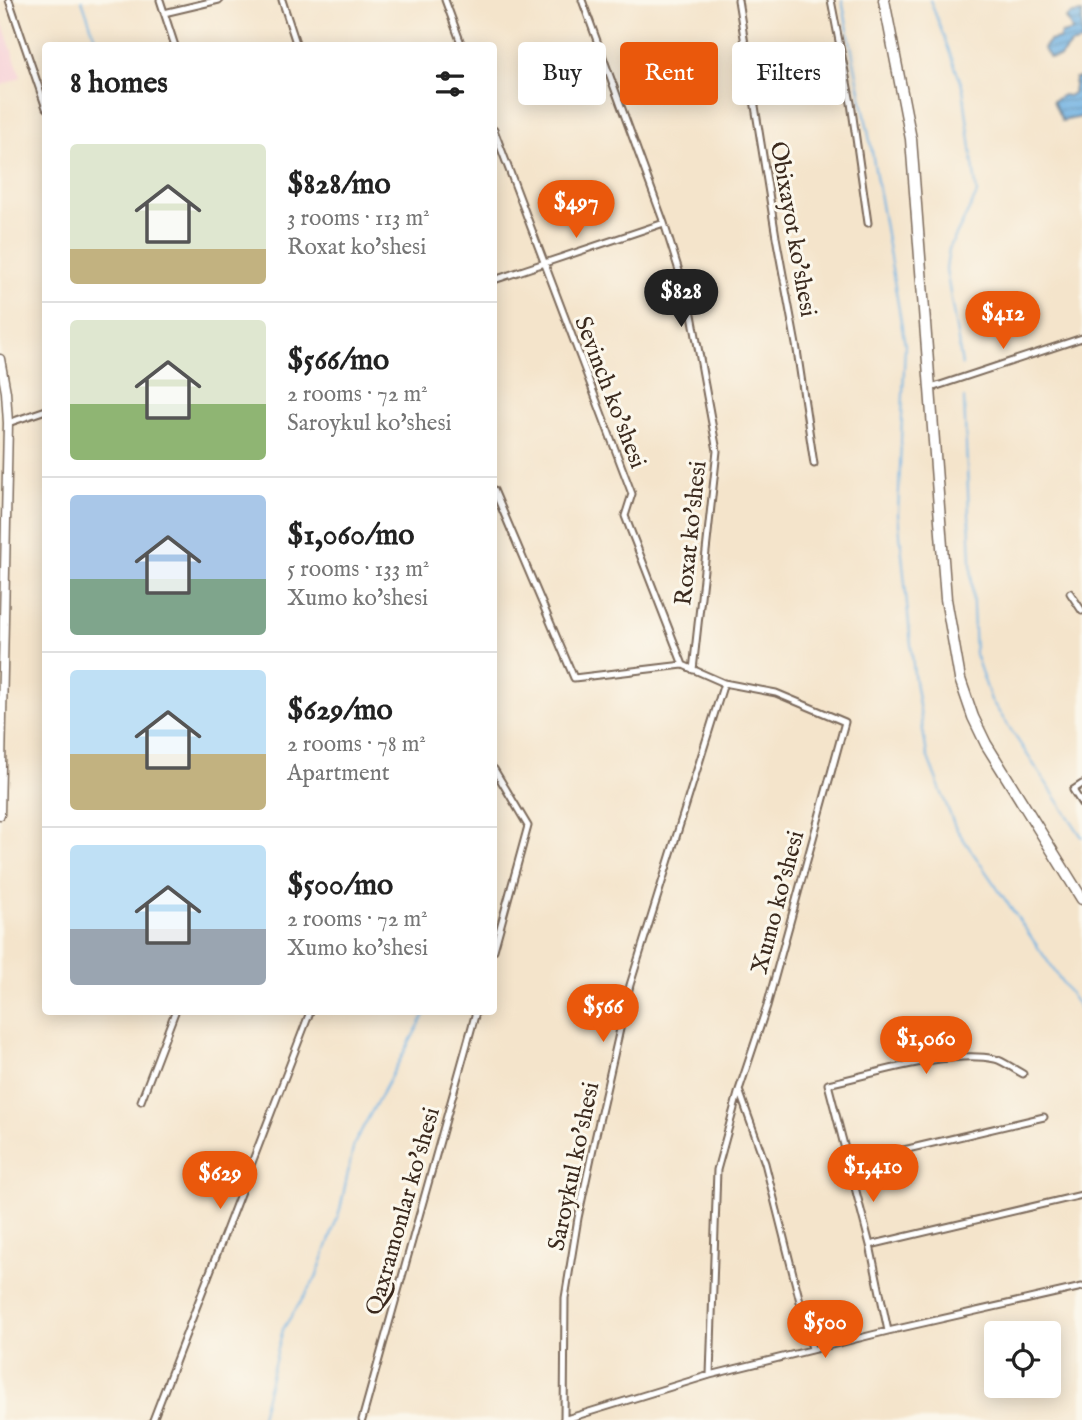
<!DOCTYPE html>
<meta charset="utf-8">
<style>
:root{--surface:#fff;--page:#f2f2f2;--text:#222;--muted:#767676;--line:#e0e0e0;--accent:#ea580c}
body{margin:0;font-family:"IM FELL English",serif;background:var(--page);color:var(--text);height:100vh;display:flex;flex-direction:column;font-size:26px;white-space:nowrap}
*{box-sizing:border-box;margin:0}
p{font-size:23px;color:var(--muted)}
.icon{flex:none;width:38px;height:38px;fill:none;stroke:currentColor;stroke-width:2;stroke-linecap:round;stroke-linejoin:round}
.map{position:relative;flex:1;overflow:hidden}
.drawer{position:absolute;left:42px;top:42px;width:455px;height:973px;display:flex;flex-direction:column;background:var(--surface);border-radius:7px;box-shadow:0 4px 18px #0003}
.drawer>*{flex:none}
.top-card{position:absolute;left:518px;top:42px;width:458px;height:63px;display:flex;gap:14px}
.buttons{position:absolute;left:984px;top:1321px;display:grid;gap:14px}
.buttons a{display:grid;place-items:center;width:77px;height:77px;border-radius:7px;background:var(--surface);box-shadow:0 4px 18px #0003;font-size:35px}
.price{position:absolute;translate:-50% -60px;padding:0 16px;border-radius:24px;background:var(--accent);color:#fff;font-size:23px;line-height:46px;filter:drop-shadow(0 2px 4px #0008)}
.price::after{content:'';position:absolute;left:50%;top:42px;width:21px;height:16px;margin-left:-10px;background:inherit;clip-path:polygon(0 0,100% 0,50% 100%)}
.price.active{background:#222;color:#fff}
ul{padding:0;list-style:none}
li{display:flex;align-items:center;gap:21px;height:175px;padding:0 28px}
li+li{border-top:2px solid var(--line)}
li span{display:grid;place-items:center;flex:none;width:196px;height:140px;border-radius:7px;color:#555}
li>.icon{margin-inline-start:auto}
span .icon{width:84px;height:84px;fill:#fffc;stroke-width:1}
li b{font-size:30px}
h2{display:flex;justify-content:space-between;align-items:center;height:84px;padding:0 28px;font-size:30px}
.chip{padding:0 24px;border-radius:7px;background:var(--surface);box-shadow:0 4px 18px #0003;font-size:24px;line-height:63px}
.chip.active{background:var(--accent);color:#fff}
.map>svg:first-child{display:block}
</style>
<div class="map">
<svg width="1082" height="1420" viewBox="0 0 1082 1420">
<defs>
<pattern id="water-rules" width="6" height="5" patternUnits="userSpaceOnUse" patternTransform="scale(1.75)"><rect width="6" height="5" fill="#6db0e2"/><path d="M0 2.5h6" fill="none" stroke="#5b8fb7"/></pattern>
</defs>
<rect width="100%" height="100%" fill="#fbf7ec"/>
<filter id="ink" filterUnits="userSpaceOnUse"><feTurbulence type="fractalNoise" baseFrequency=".0143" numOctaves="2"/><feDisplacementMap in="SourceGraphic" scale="14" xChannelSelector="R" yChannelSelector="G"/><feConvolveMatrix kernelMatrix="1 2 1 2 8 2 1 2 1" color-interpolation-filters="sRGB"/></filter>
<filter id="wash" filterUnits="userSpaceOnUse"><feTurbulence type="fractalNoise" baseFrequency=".00686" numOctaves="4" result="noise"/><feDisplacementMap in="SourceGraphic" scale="28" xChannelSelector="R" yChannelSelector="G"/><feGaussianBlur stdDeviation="1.57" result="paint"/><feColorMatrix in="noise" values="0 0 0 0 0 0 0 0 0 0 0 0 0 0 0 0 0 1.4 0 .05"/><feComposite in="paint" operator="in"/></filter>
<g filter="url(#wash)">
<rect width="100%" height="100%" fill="#f4e4cb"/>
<path fill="#f6cfd6" d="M0 16 21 77 0 86Z"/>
<path fill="url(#water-rules)" stroke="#546d80" stroke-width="2" d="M1082 13V42L1070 45 1060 57 1050 58 1043 48 1049 41 1059 39 1061 34 1073 31 1066 18 1072 14Z
M1075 78H1082V117L1062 121 1053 101 1063 95 1068 96 1073 93Z"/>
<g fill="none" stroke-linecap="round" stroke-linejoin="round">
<path stroke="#6db0e2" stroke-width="2" d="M82 0 98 46
M842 0 871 146 905 345 898 514 914 675 927 755 955 827 1082 1011
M930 0 963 88 977 194 949 249 946 269 962 365
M964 398 975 654 991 700 1082 837
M260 1420 283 1329 316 1278 340 1210 354 1144 426 1012"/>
</g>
</g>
<g filter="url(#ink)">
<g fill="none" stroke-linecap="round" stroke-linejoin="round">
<g stroke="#7c6b5b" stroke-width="9">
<path id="street" d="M9 0 46 108
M160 0 175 46
M282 0 297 46
M445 0 462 46
M582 0 664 223 691 309 717 451 693 670
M738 0 776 237 797 350 814 464
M831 0 851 103 868 223
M164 13 219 0
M494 130 632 494 625 516 683 665
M494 280 664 223
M931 388 1082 338
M8 423 46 410
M494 490 574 678 683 665 724 683 776 693 845 722 767 1006 739 1090 717 1170 710 1375
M1070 593 1082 611
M494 769 528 826 494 950
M1082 784 1073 790 1082 804
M739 1090 765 1163 812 1349
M141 1101 175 1012
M848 1163 1044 1117
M870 1245 1082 1195
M888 1331 870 1245 828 1084C874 1074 949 1049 995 1059 1002 1060 1015 1070 1023 1074
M153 1420 310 1012
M362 1420 476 1012
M563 1420 710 1375 888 1331 1082 1287
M564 1420 565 1298 578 1218 595 1139 630 985 724 683"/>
</g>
<g stroke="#7c6b5b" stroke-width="11">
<path id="secondary" d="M0 359 6 392 8 423 0 815"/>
</g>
<g stroke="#7c6b5b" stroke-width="13">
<path id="highway" d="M884 0 911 139 946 599 960 679 973 717 986 744 1082 899"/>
</g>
<use href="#street" stroke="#fff" stroke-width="5"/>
<use href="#secondary" stroke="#fff" stroke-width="8"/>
<use href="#highway" stroke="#fff" stroke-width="10"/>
</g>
</g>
<g text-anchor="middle" stroke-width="6" stroke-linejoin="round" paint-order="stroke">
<g font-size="24" fill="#3b2a1e" stroke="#fbf7ec">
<text transform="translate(794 229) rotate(80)" y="8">Obixayot ko'shesi</text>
<text transform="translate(611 392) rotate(69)" y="8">Sevinch ko'shesi</text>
<text transform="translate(690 533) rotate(-84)" y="8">Roxat ko'shesi</text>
<text transform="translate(777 902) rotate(-75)" y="8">Xumo ko'shesi</text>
<text transform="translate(573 1166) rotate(-78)" y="8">Saroykul ko'shesi</text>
<text transform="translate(402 1211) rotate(-74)" y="8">Qaxramonlar ko'shesi</text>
</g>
</g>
</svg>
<div class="buttons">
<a><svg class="icon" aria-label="locate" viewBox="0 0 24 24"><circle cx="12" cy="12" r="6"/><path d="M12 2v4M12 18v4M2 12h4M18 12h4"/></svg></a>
</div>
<b class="price" style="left:576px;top:240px">$497</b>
<b class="price active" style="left:681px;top:329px">$828</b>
<b class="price" style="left:1003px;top:351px">$412</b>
<b class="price" style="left:603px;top:1044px">$566</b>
<b class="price" style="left:926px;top:1076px">$1,060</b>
<b class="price" style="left:873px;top:1204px">$1,410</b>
<b class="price" style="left:220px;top:1211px">$629</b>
<b class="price" style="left:825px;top:1360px">$500</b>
<div class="top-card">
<a class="chip">Buy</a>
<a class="chip active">Rent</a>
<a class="chip">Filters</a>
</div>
<section class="drawer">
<h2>8 homes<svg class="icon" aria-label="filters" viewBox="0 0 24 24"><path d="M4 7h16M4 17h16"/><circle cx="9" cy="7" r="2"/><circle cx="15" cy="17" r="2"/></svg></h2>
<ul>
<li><span style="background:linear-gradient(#dfe7d0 75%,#c2b280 0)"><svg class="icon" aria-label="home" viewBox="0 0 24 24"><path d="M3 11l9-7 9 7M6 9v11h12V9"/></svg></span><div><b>$828/mo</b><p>3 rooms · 113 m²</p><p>Roxat ko'shesi</p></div></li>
<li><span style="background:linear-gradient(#dfe7d0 60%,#8fb573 0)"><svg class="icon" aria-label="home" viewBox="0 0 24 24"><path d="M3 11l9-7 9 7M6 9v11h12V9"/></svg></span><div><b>$566/mo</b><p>2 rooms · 72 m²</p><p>Saroykul ko'shesi</p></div></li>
<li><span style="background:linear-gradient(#a9c7e8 60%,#7fa58c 0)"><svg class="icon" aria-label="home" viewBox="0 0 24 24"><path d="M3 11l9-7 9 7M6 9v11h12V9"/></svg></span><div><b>$1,060/mo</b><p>5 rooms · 133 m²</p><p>Xumo ko'shesi</p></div></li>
<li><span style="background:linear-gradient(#bfe0f5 60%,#c2b280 0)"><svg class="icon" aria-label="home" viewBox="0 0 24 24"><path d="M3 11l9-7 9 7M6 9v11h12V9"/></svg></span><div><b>$629/mo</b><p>2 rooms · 78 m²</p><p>Apartment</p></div></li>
<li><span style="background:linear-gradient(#bfe0f5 60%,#9aa5b1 0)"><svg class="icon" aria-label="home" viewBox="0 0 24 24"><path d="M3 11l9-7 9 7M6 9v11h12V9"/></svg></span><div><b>$500/mo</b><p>2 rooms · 72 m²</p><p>Xumo ko'shesi</p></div></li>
</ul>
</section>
</div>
